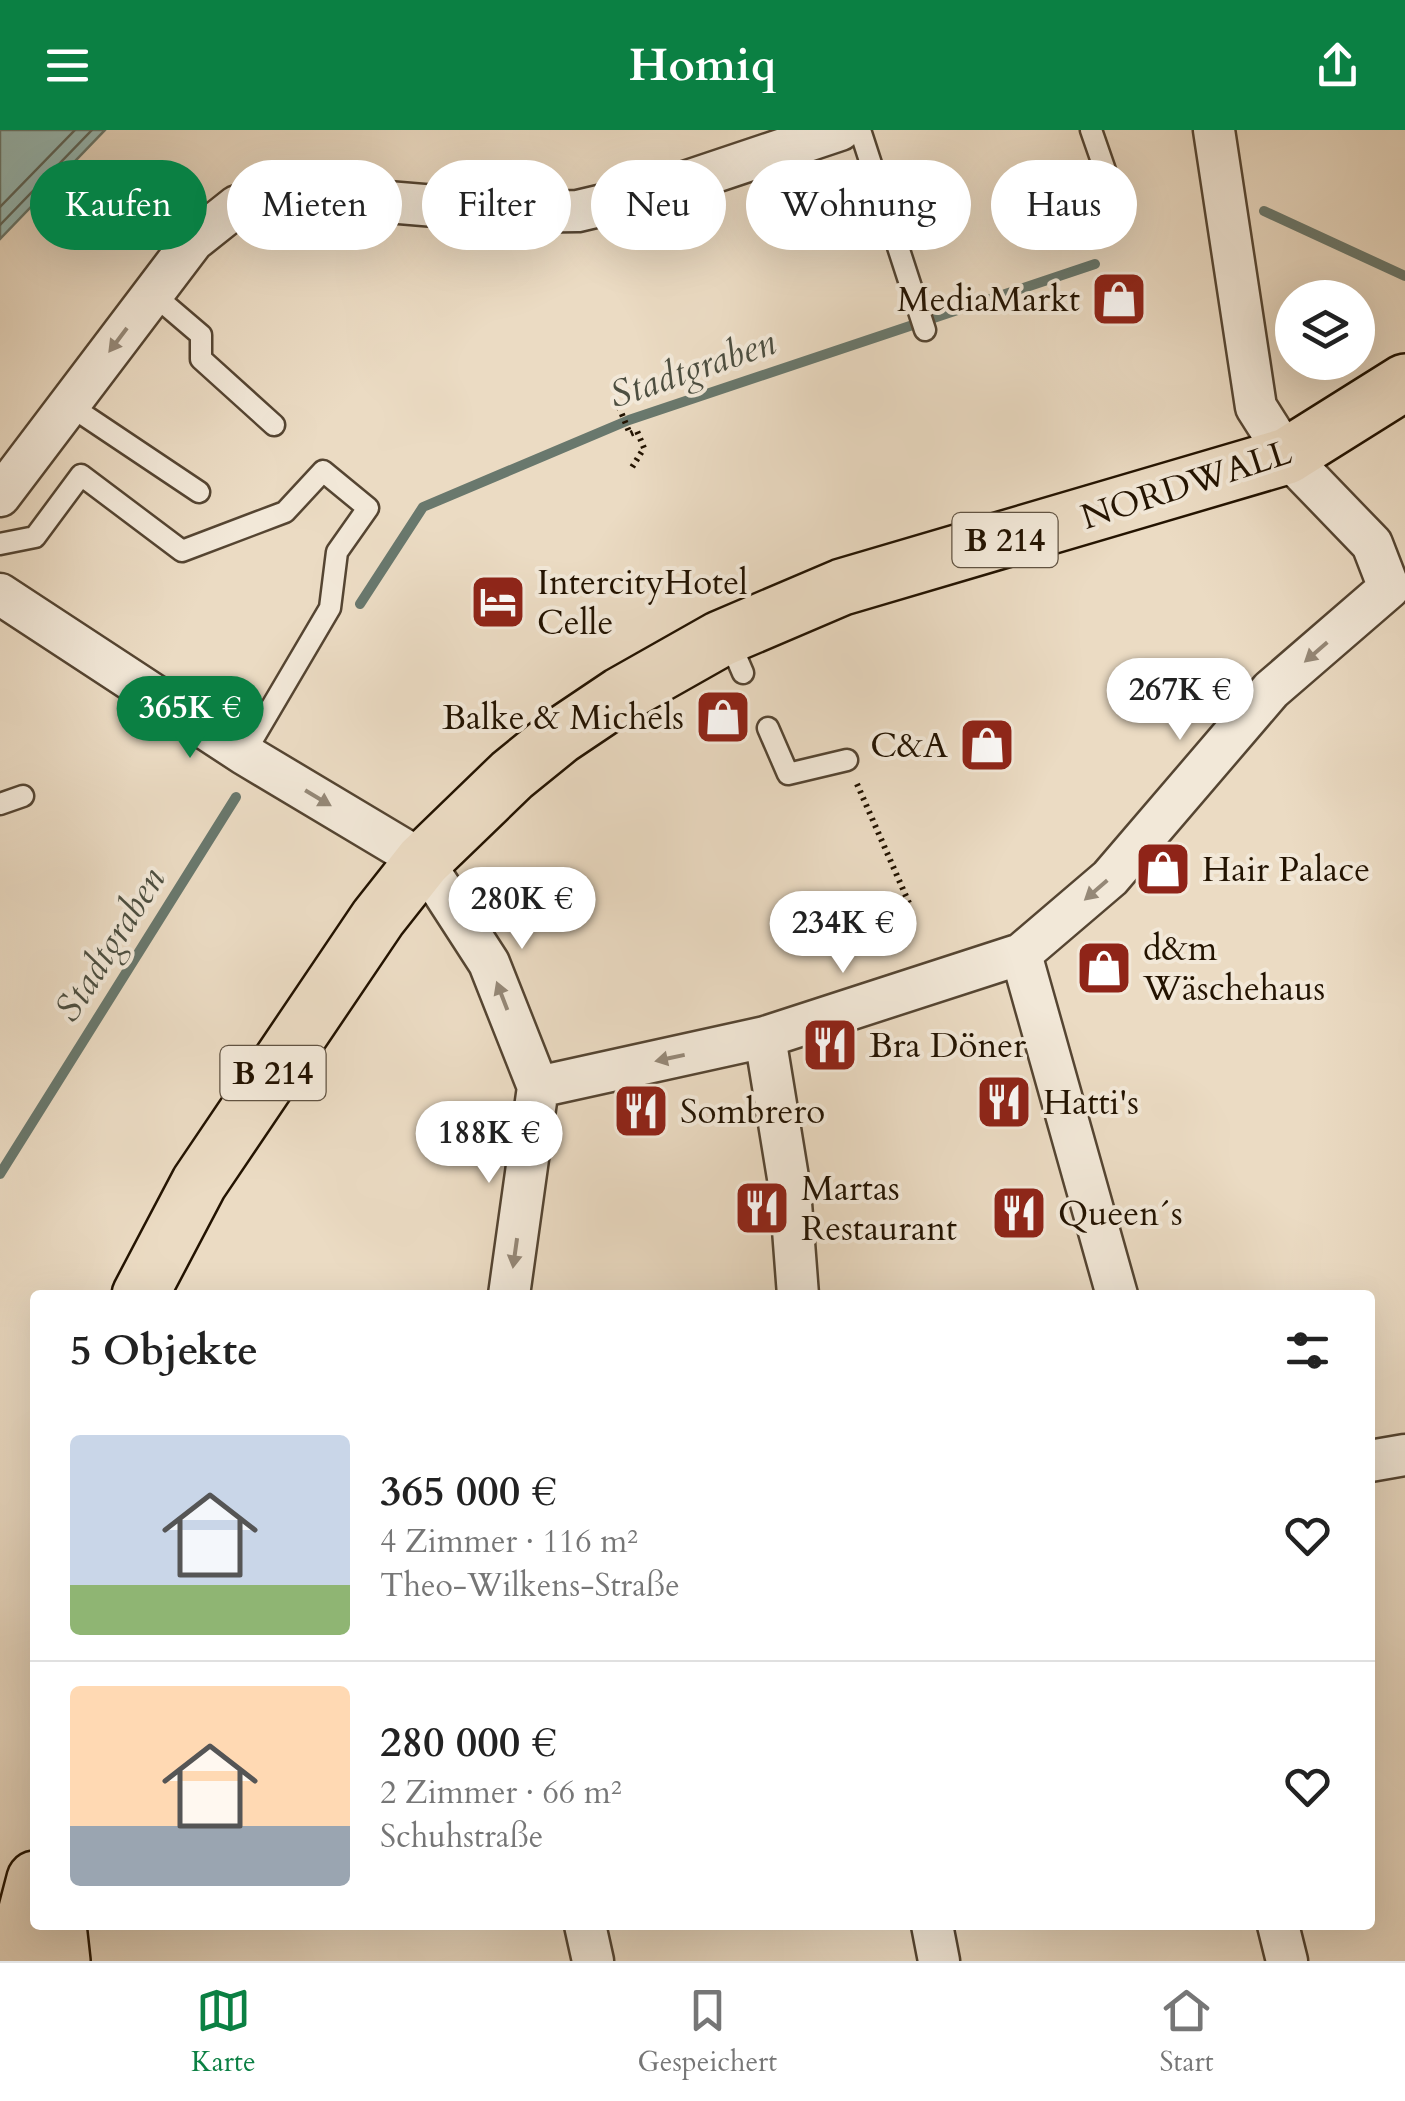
<!DOCTYPE html>
<html lang="de">
<meta charset="utf-8">
<style>
:root{--surface:#fff;--page:#f2f2f2;--text:#222;--muted:#767676;--line:#e0e0e0;--accent:#0b8043}
body{margin:0;font-family:Cardo,serif;background:var(--page);color:var(--text);height:100vh;display:flex;flex-direction:column;font-size:38px;white-space:nowrap}
*{box-sizing:border-box;margin:0}
p{font-size:32px;color:var(--muted)}
.icon{flex:none;width:55px;height:55px;fill:none;stroke:currentColor;stroke-width:2;stroke-linecap:round;stroke-linejoin:round}
.map{position:relative;flex:1;overflow:hidden}
.side{position:absolute;left:30px;top:1160px;width:1345px;height:640px;display:flex;flex-direction:column;background:var(--surface);border-radius:10px;box-shadow:0 10px 40px #0002}
.side>*{flex:none}
.guide{position:absolute;left:30px;top:30px;width:1345px;height:90px;display:flex;gap:20px}
.fabs{position:absolute;left:1275px;top:150px;display:grid;gap:20px}
.fabs a{display:grid;place-items:center;width:100px;height:100px;border-radius:50%;background:var(--surface);box-shadow:0 10px 40px #0002;font-size:50px}
.price{position:absolute;translate:-50% -85px;padding:0 22px;border-radius:35px;background:#fff;color:#222;font-size:32px;line-height:65px;filter:drop-shadow(0 2px 5px #0008)}
.price::after{content:'';position:absolute;left:50%;top:60px;width:30px;height:22px;margin-left:-15px;background:inherit;clip-path:polygon(0 0,100% 0,50% 100%)}
.price.selected{background:var(--accent);color:#fff}
ul{padding:0;list-style:none}
li{display:flex;align-items:center;gap:30px;height:250px;padding:0 40px}
li+li{border-top:2px solid var(--line)}
li span{display:grid;place-items:center;flex:none;width:280px;height:200px;border-radius:10px;color:#555}
li>.icon{margin-inline-start:auto}
span .icon{width:120px;height:120px;fill:#fffc;stroke-width:1}
li b{font-size:42px}
h2{display:flex;justify-content:space-between;align-items:center;height:120px;padding:0 40px;font-size:42px}
.chip{padding:0 35px;border-radius:45px;background:var(--surface);box-shadow:0 10px 40px #0002;font-size:35px;line-height:90px}
.chip.selected{background:var(--accent);color:#fff}
header{display:flex;justify-content:space-between;align-items:center;height:130px;padding:0 40px;background:var(--accent);color:#fff;font-size:45px;font-weight:700}
.menu{display:flex;justify-content:space-around;align-items:center;height:140px;border-top:2px solid var(--line);background:var(--surface);font-size:28px;color:var(--muted)}
.menu a{display:grid;justify-items:center;gap:5px}
.menu .selected{color:var(--accent)}
.map>svg:first-child{display:block}
</style>
<header><svg class="icon" aria-label="menu" viewBox="0 0 24 24"><path d="M4 6h16M4 12h16M4 18h16"/></svg>Homiq<svg class="icon" aria-label="share" viewBox="0 0 24 24"><path d="M12 15V3M7 8l5-5 5 5M5 13v7h14v-7"/></svg></header>
<div class="map">
<svg width="1405" height="1831" viewBox="0 0 1405 1831">
<rect width="100%" height="100%" fill="#ebdbc3"/>
<filter id="stains"><feTurbulence type="fractalNoise" baseFrequency=".002" numOctaves="4"/><feColorMatrix values="0 0 0 0 .2 0 0 0 0 .09 0 0 0 0 .02 0 0 0 .5 -.17"/></filter>
<radialGradient id="worn" r=".72"><stop offset=".6" stop-color="#630" stop-opacity="0"/><stop offset="1" stop-color="#630" stop-opacity=".3"/></radialGradient>
<path fill="#98bbb5" stroke="#69786d" stroke-width="2.5" d="M0 0H105L0 109Z"/>
<g fill="none" stroke-linecap="round" stroke-linejoin="round">
<path stroke="#5e675b" stroke-width="2.5" d="M0 77 75 0
M0 95 92 0"/>
<path stroke="#69786d" stroke-width="10" d="M1264 81 1405 146
M360 474 423 377 629 290 1095 134
M0 1044 236 667"/>
<g stroke="#554532" stroke-width="25">
<path id="lane" d="M860 0 925 200
M1091 0 1107 46
M153 164 201 205V229L274 295
M69 275 199 362
M0 414 35 407 81 345 182 421 285 382 323 341 368 378 337 422 330 478 244 624
M728 508 743 543
M768 598 788 644 847 630
M0 674 23 666"/>
</g>
<g stroke="#554532" stroke-width="45">
<path id="street" d="M1214 0 1256 277 1287 326 1372 414 1389 458
M0 366 193 111 237 76 292 64 507 82 578 81 646 65 840 0
M0 464 244 624 423 731 489 833 538 957 509 1165
M1021 824 1117 1165
M765 907 790 1060 798 1165
M538 957 765 907 1021 824 1110 748 1271 560 1389 458
M1370 1331 1405 1325
M585 1795 593 1831
M932 1795 939 1831
M1278 1795 1287 1831"/>
</g>
<g stroke="#231301" stroke-width="60">
<path id="primary" d="M140 1165 199 1053 378 788 423 731 512 645 560 606 621 565 720 509 842 457 1287 326 1405 252
M58 1795 62 1831
M19 1831 18 1814 35 1749"/>
</g>
<path stroke="#231301" stroke-width="6" stroke-dasharray="2.5 5" stroke-linecap="butt" d="M619 277 630 304 637 301 644 318 631 339
M857 654 909 773"/>
<use href="#lane" stroke="#f2e8d8" stroke-width="20"/>
<use href="#street" stroke="#f2e8d8" stroke-width="40"/>
<use href="#primary" stroke="#ebdbc3" stroke-width="55"/>
</g>
<defs><path id="oneway-solid" d="M-6-.8H1V-3.2L6.5 0L1 3.2V.8H-6Z" transform="scale(2.5)"/></defs>
<g fill="#958877">
<use href="#oneway-solid" transform="translate(118 210) rotate(127)"/>
<use href="#oneway-solid" transform="translate(1316 522) rotate(139)"/>
<use href="#oneway-solid" transform="translate(318 668) rotate(31)"/>
<use href="#oneway-solid" transform="translate(1096 760) rotate(139)"/>
<use href="#oneway-solid" transform="translate(502 866) rotate(-111)"/>
<use href="#oneway-solid" transform="translate(670 928) rotate(168)"/>
<use href="#oneway-solid" transform="translate(515 1123) rotate(98)"/>
</g>
<defs>
<g id="shop-square" transform="scale(2.875)"><rect x="-9" y="-9" width="18" height="18" rx="4" fill="#8f2418" stroke="#f2e8d8"/><path d="M-5-2.5h2.3a2.7 3.5 0 0 1 5.4 0H5L5.5 6h-11ZM-1.5-2.5h3a1.5 2.3 0 0 0-3 0Z" fill="#fff"/></g>
<g id="hotel-square" transform="scale(2.875)"><rect x="-9" y="-9" width="18" height="18" rx="4" fill="#8f2418" stroke="#f2e8d8"/><path d="M-6-4.5h1.5V1H6V5H4.5V3h-9V5H-6ZM-4 0a1.8 1.8 0 1 1 3.6 0ZM.5 0V-2.5h3Q6-2.5 6 0Z" fill="#fff"/></g>
<g id="restaurant-square" transform="scale(2.875)"><rect x="-9" y="-9" width="18" height="18" rx="4" fill="#8f2418" stroke="#f2e8d8"/><path d="M-5-6h1v4h1v-4h1v4h1v-4h1v5L-1.5 .5V6h-2V.5L-5-1ZM5-6V6H3V1.5H1.5Q1.5-4 5-6Z" fill="#fff"/></g>
</defs>
<g fill-rule="evenodd">
<use href="#shop-square" x="1119" y="169"/>
<use href="#hotel-square" x="498" y="472"/>
<use href="#shop-square" x="723" y="587"/>
<use href="#shop-square" x="987" y="615"/>
<use href="#shop-square" x="1163" y="739"/>
<use href="#shop-square" x="1104" y="838"/>
<use href="#restaurant-square" x="830" y="915"/>
<use href="#restaurant-square" x="1004" y="972"/>
<use href="#restaurant-square" x="641" y="981"/>
<use href="#restaurant-square" x="762" y="1078"/>
<use href="#restaurant-square" x="1019" y="1083"/>
</g>
<g text-anchor="middle" stroke-width="8" stroke-linejoin="round" paint-order="stroke">
<g fill="#f2e8d8" stroke="#615342" stroke-width="2.5">
<rect x="952.5" y="383" width="105" height="54" rx="8"/>
<rect x="220.5" y="916" width="105" height="54" rx="8"/>
</g>
<g font-size="32" font-weight="bold" fill="#231301">
<text x="1005" y="421">B 214</text>
<text x="273" y="954">B 214</text>
</g>
<g font-size="35" fill="#231301" stroke="#f2e8d8" text-anchor="start">
<text x="1080" y="181" text-anchor="end">MediaMarkt</text>
<text x="537" y="464">IntercityHotel<tspan x="537" dy="40">Celle</tspan></text>
<text x="684" y="599" text-anchor="end">Balke &amp; Michels</text>
<text x="948" y="627" text-anchor="end">C&amp;A</text>
<text x="1202" y="751">Hair Palace</text>
<text x="1143" y="830">d&amp;m<tspan x="1143" dy="40">Wäschehaus</tspan></text>
<text x="869" y="927">Bra Döner</text>
<text x="1043" y="984">Hatti's</text>
<text x="680" y="993">Sombrero</text>
<text x="801" y="1070">Martas<tspan x="801" dy="40">Restaurant</tspan></text>
<text x="1058" y="1095">Queen´s</text>
</g>
<g font-size="35" fill="#231301" stroke="#f2e8d8">
<text transform="translate(1186 354) rotate(-18)" y="12">NORDWALL</text>
</g>
<g font-size="38" font-style="italic" fill="#4c4e40" stroke="#f2e8d8">
<text transform="translate(692 238) rotate(-19)" y="13">Stadtgraben</text>
<text transform="translate(109 814) rotate(-58)" y="13">Stadtgraben</text>
</g>
</g>
<rect width="100%" height="100%" filter="url(#stains)"/>
<rect width="100%" height="100%" fill="url(#worn)"/>
</svg>
<div class="fabs">
<a><svg class="icon" aria-label="layers" viewBox="0 0 24 24"><path d="M12 4l9 5-9 5-9-5zM3 14l9 5 9-5"/></svg></a>
</div>
<b class="price" style="left:1180px;top:613px">267K €</b>
<b class="price selected" style="left:190px;top:631px">365K €</b>
<b class="price" style="left:522px;top:822px">280K €</b>
<b class="price" style="left:843px;top:846px">234K €</b>
<b class="price" style="left:489px;top:1056px">188K €</b>
<div class="guide">
<a class="chip selected">Kaufen</a>
<a class="chip">Mieten</a>
<a class="chip">Filter</a>
<a class="chip">Neu</a>
<a class="chip">Wohnung</a>
<a class="chip">Haus</a>
</div>
<section class="side">
<h2>5 Objekte<svg class="icon" aria-label="filters" viewBox="0 0 24 24"><path d="M4 7h16M4 17h16"/><circle cx="9" cy="7" r="2"/><circle cx="15" cy="17" r="2"/></svg></h2>
<ul>
<li><span style="background:linear-gradient(#c9d6e8 75%,#8fb573 0)"><svg class="icon" aria-label="home" viewBox="0 0 24 24"><path d="M3 11l9-7 9 7M6 9v11h12V9"/></svg></span><div><b>365 000 €</b><p>4 Zimmer · 116 m²</p><p>Theo-Wilkens-Straße</p></div><svg class="icon" aria-label="heart" viewBox="0 0 24 24"><path d="M12 20l-8-8c-3-5 5-10 8-4 3-6 11-1 8 4z"/></svg></li>
<li><span style="background:linear-gradient(#ffd9b3 70%,#9aa5b1 0)"><svg class="icon" aria-label="home" viewBox="0 0 24 24"><path d="M3 11l9-7 9 7M6 9v11h12V9"/></svg></span><div><b>280 000 €</b><p>2 Zimmer · 66 m²</p><p>Schuhstraße</p></div><svg class="icon" aria-label="heart" viewBox="0 0 24 24"><path d="M12 20l-8-8c-3-5 5-10 8-4 3-6 11-1 8 4z"/></svg></li>
</ul>
</section>
</div>
<nav class="menu">
<a class="selected"><svg class="icon" aria-label="map" viewBox="0 0 24 24"><path d="M3 6l6-2 6 2 6-2v14l-6 2-6-2-6 2zM9 4v14M15 6v14"/></svg>Karte</a>
<a><svg class="icon" aria-label="saved" viewBox="0 0 24 24"><path d="M7 4h10v16l-5-4-5 4z"/></svg>Gespeichert</a>
<a><svg class="icon" aria-label="home" viewBox="0 0 24 24"><path d="M3 11l9-7 9 7M6 9v11h12V9"/></svg>Start</a>
</nav>
